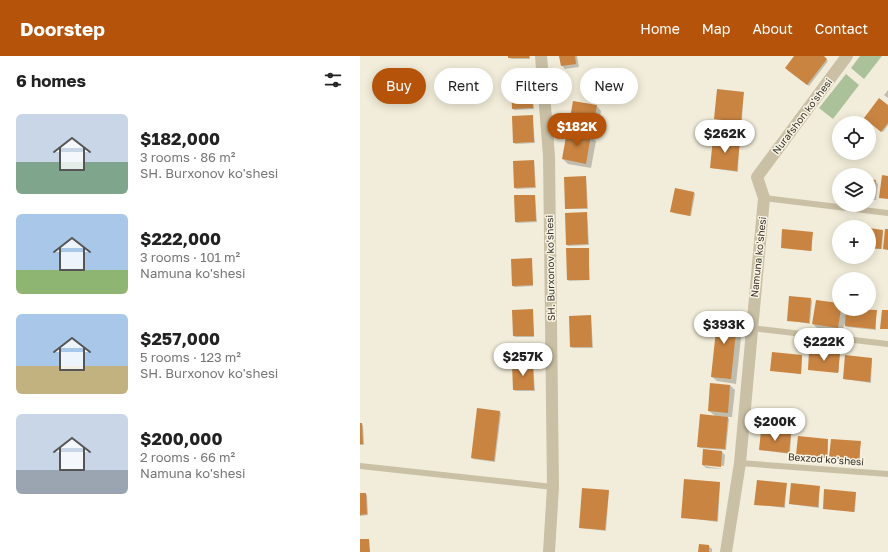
<!DOCTYPE html>
<meta charset="utf-8">
<style>
:root{--surface:#fff;--page:#f6f6f6;--text:#222;--muted:#767676;--accent:#b45309}
body{margin:0;font-family:"Golos Text",sans-serif;background:var(--page);color:var(--text);height:100vh;display:flex;flex-direction:column;font-size:15px;white-space:nowrap}
*{box-sizing:border-box;margin:0}
p{font-size:13px;color:var(--muted)}
.icon{flex:none;width:22px;height:22px;fill:none;stroke:currentColor;stroke-width:2;stroke-linecap:round;stroke-linejoin:round}
.map{position:relative;flex:1;overflow:hidden}
.sheet{display:flex;flex-direction:column;background:var(--surface);width:360px}
.sheet>*{flex:none}
.top-card{position:absolute;left:12px;top:12px;width:380px;height:36px;display:flex;gap:8px}
.buttons{position:absolute;left:472px;top:60px;display:grid;gap:8px}
.buttons a{display:grid;place-items:center;width:44px;height:44px;border-radius:50%;background:var(--surface);box-shadow:0 2px 10px #0003;font-size:20px}
.price{position:absolute;translate:-50% -34px;padding:0 9px;border-radius:14px;background:#fff;color:#222;font-size:13px;line-height:26px;filter:drop-shadow(0 1px 2px #0008)}
.price::after{content:'';position:absolute;left:50%;top:24px;width:12px;height:9px;margin-left:-6px;background:inherit;clip-path:polygon(0 0,100% 0,50% 100%)}
.price.selected{background:var(--accent);color:#fff}
ul{padding:0;list-style:none}
li{display:flex;align-items:center;gap:12px;height:100px;padding:0 16px}
li span{display:grid;place-items:center;flex:none;width:112px;height:80px;border-radius:6px;color:#555}
li>.icon{margin-inline-start:auto}
span .icon{width:48px;height:48px;fill:#fffc;stroke-width:1}
li b{font-size:17px}
h2{display:flex;justify-content:space-between;align-items:center;height:48px;padding:0 16px;font-size:17px}
.chip{padding:0 14px;border-radius:18px;background:var(--surface);box-shadow:0 2px 10px #0003;font-size:14px;line-height:36px}
.chip.selected{background:var(--accent);color:#fff}
header{display:flex;align-items:center;gap:24px;box-sizing:border-box;height:56px;padding:0 20px;background:var(--accent);color:#fff}
header strong{font-size:19px}
nav{display:flex;gap:22px;margin-inline-start:auto;font-size:14px}
main{display:flex;flex:1;min-height:0}
.map>svg:first-child{display:block}
</style>
<header>
<strong>Doorstep</strong>
<nav><a>Home</a><a>Map</a><a>About</a><a>Contact</a></nav>
</header>
<main>
<section class="sheet">
<h2>6 homes<svg class="icon" aria-label="filters" viewBox="0 0 24 24"><path d="M4 7h16M4 17h16"/><circle cx="9" cy="7" r="2"/><circle cx="15" cy="17" r="2"/></svg></h2>
<ul>
<li><span style="background:linear-gradient(#c9d6e8 60%,#7fa58c 0)"><svg class="icon" aria-label="home" viewBox="0 0 24 24"><path d="M3 11l9-7 9 7M6 9v11h12V9"/></svg></span><div><b>$182,000</b><p>3 rooms · 86 m²</p><p>SH. Burxonov ko'shesi</p></div></li>
<li><span style="background:linear-gradient(#a9c7e8 70%,#8fb573 0)"><svg class="icon" aria-label="home" viewBox="0 0 24 24"><path d="M3 11l9-7 9 7M6 9v11h12V9"/></svg></span><div><b>$222,000</b><p>3 rooms · 101 m²</p><p>Namuna ko'shesi</p></div></li>
<li><span style="background:linear-gradient(#a9c7e8 65%,#c2b280 0)"><svg class="icon" aria-label="home" viewBox="0 0 24 24"><path d="M3 11l9-7 9 7M6 9v11h12V9"/></svg></span><div><b>$257,000</b><p>5 rooms · 123 m²</p><p>SH. Burxonov ko'shesi</p></div></li>
<li><span style="background:linear-gradient(#c9d6e8 70%,#9aa5b1 0)"><svg class="icon" aria-label="home" viewBox="0 0 24 24"><path d="M3 11l9-7 9 7M6 9v11h12V9"/></svg></span><div><b>$200,000</b><p>2 rooms · 66 m²</p><p>Namuna ko'shesi</p></div></li>
</ul>
</section>
<div class="map">
<svg width="528" height="496" viewBox="0 0 528 496">
<rect width="100%" height="100%" fill="#f2edda"/>
<path fill="#aac199" d="M500 0H522L504 23 491 12Z
M486 18 499 29 473 63 459 52Z"/>
<path fill="#0003" d="M149 0H170V3H151Z
M200 0H217L219 11 205 13 202 10Z
M436 0H462L468 5 449 30 427 14Z
M171 26 174 53 154 54 153 52Z
M528 34V42L524 39Z
M383 37 382 67 355 63Z
M237 50 241 55 236 82 231 81 236 85 231 112 208 108 203 103 214 77 209 73Z
M528 51V69L523 76 505 62Z
M172 60 175 87 155 88 154 86Z
M509 73 513 76 509 81Z
M379 86 378 116 351 112Z
M174 105 176 132 156 133 155 131Z
M226 121 228 153H207L206 152Z
M509 124 515 125 518 128 516 144H509Z
M334 136 335 138 331 160 313 157Z
M175 140 177 166 157 167 156 166Z
M227 157 229 189 208 190 207 188Z
M509 173 523 176 522 193 509 192Z
M452 176V195L422 191Z
M228 193 230 224 209 225 208 224Z
M171 203 173 230 154 231 153 229Z
M430 241 452 244 450 268 428 264Z
M479 248V253L516 255V274L487 271 484 268 483 276 458 273 453 268Z
M172 254 174 281H155L154 280Z
M378 258 383 263 376 328 357 325 352 321Z
M231 260 233 292H212L211 291Z
M479 299V316L449 313Z
M442 300 441 318 411 314Z
M512 303 511 327 484 323Z
M173 308 175 335H156L154 334Z
M370 329 375 334 372 361H367L369 363 366 394 340 392 338 390 355 360 349 355Z
M139 356 141 357 135 406 113 403 112 402Z
M0 368 3 369 4 389H0Z
M431 379 430 398 400 394Z
M468 384V402L437 398Z
M471 384 500 386V405L471 402Z
M362 396 365 399 364 410 345 408V410L363 413 346 412 343 409Z
M360 427 358 466 322 461Z
M426 428 425 452 396 448Z
M459 431V452L430 448Z
M249 435 246 475 221 472 220 471Z
M496 437 495 456 464 452Z
M0 438 7 439 8 459 0 460Z
M349 490 352 493V496H339Z"/>
<path fill="#c98441" d="M148 0H169V2H148Z
M199 0H215L216 8 201 10Z
M434 0H464L467 3 447 29 425 12Z
M172 25 173 52 152 53 151 26Z
M357 33 384 36 381 66 354 63Z
M519 42 528 49V67L521 76 504 62Z
M213 45 237 49 232 77 208 73Z
M173 59 174 86 153 87 152 60Z
M207 75 231 79 226 108 202 103Z
M353 82 380 85 377 115 350 112Z
M174 104 175 131 154 132 153 105Z
M522 119 528 120V143L519 142Z
M226 120 227 152 205 153 204 121Z
M509 123 516 124 513 142 509 141Z
M315 132 334 136 330 160 310 156Z
M154 139H175L176 165 155 166Z
M227 156 228 188 206 189 205 157Z
M509 172 523 174 521 193 509 192Z
M422 173 453 176 451 195 421 192Z
M525 173H528V194L523 193Z
M206 192H229V224H207Z
M172 202 173 229 152 230 151 203Z
M429 240 451 242 449 267 427 265Z
M456 244 479 247V253H481L478 272 452 268Z
M173 253 174 280H153L152 254Z
M486 253 517 254 515 273 485 270Z
M522 254H528V273H520Z
M358 255 378 257 371 323 351 321Z
M231 259 232 291H210L209 260Z
M449 295 480 298 478 317 448 314Z
M412 296 442 299 441 318 410 315Z
M485 299 512 302 510 326 483 323Z
M173 307 174 334H153L152 308Z
M350 327 370 329 368 357 348 355Z
M117 352 140 355 134 405 111 402Z
M340 358 368 361 365 393 337 391Z
M0 367H2L3 388H0Z
M401 375 431 378 429 397 399 394Z
M438 380 468 383 467 402 436 399Z
M471 383 501 385 499 404 469 401Z
M343 393 362 395 361 411 342 409Z
M324 423 360 426 357 465 321 462Z
M397 424 427 427 424 451 394 449Z
M431 427 460 430 458 451 429 448Z
M222 432 249 434 245 474 219 472Z
M464 433 496 436 494 456 463 453Z
M0 437H6L7 458 0 459Z
M0 483H9L10 496H0Z
M339 488 349 489V496H338Z"/>
<g fill="none" stroke-linecap="round" stroke-linejoin="round">
<path stroke="#cac0a5" stroke-width="6" d="M404 142 528 157
M391 272 528 288
M380 407 528 418
M0 410 193 431"/>
<path stroke="#cac0a5" stroke-width="12" d="M181 0 189 100 193 431 189 496
M366 496 380 407 404 142 397 121 487 0"/>
</g>
<g text-anchor="middle" stroke-width="3" stroke-linejoin="round" paint-order="stroke">
<g font-size="10" fill="#362f27" stroke="#faf6e6">
<text transform="translate(442 60) rotate(-53)" y="4">Nurafshon ko'shesi</text>
<text transform="translate(398 201) rotate(-84)" y="4">Namuna ko'shesi</text>
<text transform="translate(190 212) rotate(-91)" y="4">SH. Burxonov ko'shesi</text>
<text transform="translate(466 403) rotate(4)" y="4">Bexzod ko'shesi</text>
</g>
</g>
</svg>
<div class="buttons">
<a><svg class="icon" aria-label="locate" viewBox="0 0 24 24"><circle cx="12" cy="12" r="6"/><path d="M12 2v4M12 18v4M2 12h4M18 12h4"/></svg></a>
<a><svg class="icon" aria-label="layers" viewBox="0 0 24 24"><path d="M12 4l9 5-9 5-9-5zM3 14l9 5 9-5"/></svg></a>
<a>+</a>
<a>−</a>
</div>
<b class="price selected" style="left:217px;top:91px">$182K</b>
<b class="price" style="left:365px;top:98px">$262K</b>
<b class="price" style="left:364px;top:289px">$393K</b>
<b class="price" style="left:464px;top:306px">$222K</b>
<b class="price" style="left:163px;top:321px">$257K</b>
<b class="price" style="left:415px;top:386px">$200K</b>
<div class="top-card">
<a class="chip selected">Buy</a>
<a class="chip">Rent</a>
<a class="chip">Filters</a>
<a class="chip">New</a>
</div>
</div>
</main>
